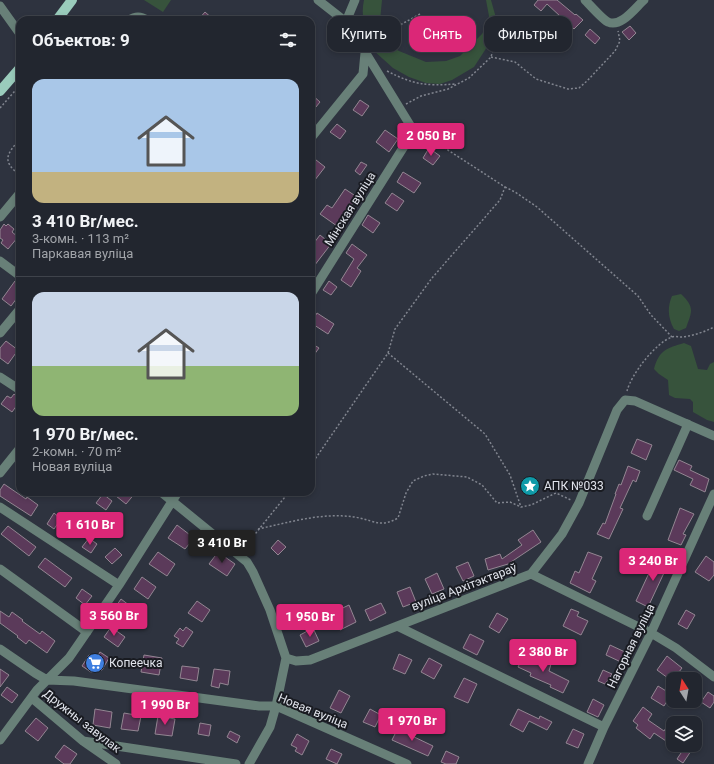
<!DOCTYPE html>
<html lang="ru">
<meta charset="utf-8">
<style>
:root{--surface:#22262f;--page:#2e323b;--text:#f1f3f6;--muted:#a2a5aa;--line:#3f434b;--accent:#db2777}
body{margin:0;font-family:Roboto,sans-serif;background:var(--page);color:var(--text);height:100vh;display:flex;flex-direction:column;font-size:15px;white-space:nowrap}
*{box-sizing:border-box;margin:0}
p{font-size:13px;color:var(--muted)}
.icon{flex:none;width:22px;height:22px;fill:none;stroke:currentColor;stroke-width:2;stroke-linecap:round;stroke-linejoin:round}
.map{position:relative;flex:1;overflow:hidden}
.panel{position:absolute;left:16px;top:16px;width:299px;height:480px;display:flex;flex-direction:column;background:var(--surface);border-radius:12px;box-shadow:0 2px 6px #0003,0 0 0 1px var(--line)}
.panel>*{flex:none}
.hud{position:absolute;left:327px;top:16px;width:327px;height:36px;display:flex;gap:8px}
.needle{width:26px;rotate:349deg}
.fabs{position:absolute;left:666px;top:672px;display:grid;gap:8px}
.fabs a{display:grid;place-items:center;width:36px;height:36px;border-radius:8px;background:var(--surface);box-shadow:0 2px 6px #0003,0 0 0 1px var(--line);font-size:20px}
.price{position:absolute;translate:-50% -34px;padding:0 9px;border-radius:4px;background:var(--accent);color:#fff;font-size:13px;line-height:26px;filter:drop-shadow(0 1px 2px #0008)}
.price::after{content:'';position:absolute;left:50%;top:24px;width:12px;height:9px;margin-left:-6px;background:inherit;clip-path:polygon(0 0,100% 0,50% 100%)}
.price.selected{background:#222;color:#fff}
ul{padding:0;list-style:none}
li{display:grid;align-content:center;gap:8px;height:212px;padding:0 16px}
li+li{border-top:1px solid var(--line)}
li span{display:grid;place-items:center;height:124px;border-radius:12px;color:#555}
li>.icon{margin-inline-start:auto}
span .icon{width:72px;height:72px;fill:#fffc;stroke-width:1}
li b{font-size:17px}
h2{display:flex;justify-content:space-between;align-items:center;height:48px;padding:0 16px;font-size:17px}
.pill{padding:0 14px;border-radius:12px;background:var(--surface);box-shadow:0 2px 6px #0003,0 0 0 1px var(--line);font-size:14px;line-height:36px}
.pill.selected{background:var(--accent);color:#fff}
.map>svg:first-child{display:block}
</style>
<div class="map">
<svg width="714" height="764" viewBox="0 0 714 764">
<rect width="100%" height="100%" fill="#2e333f"/>
<path fill="#37533c" d="M144 0H171L163 12Z
M364 0H382L380 21 381 31 374 36C363 27 361 14 364 0Z
M486 0H491L496 18 487 47 474 67 452 80 440 84 426 83 409 77 393 68 373 50 372 46 376 44 382 46H391L399 51 426 62 446 61 460 56 482 34 487 25 489 16Z
M681 294C695 307 692 312 686 328L679 331 674 329C668 318 667 308 672 296Z
M684 343 691 346 698 369 707 370 710 364 714 362V422L707 420 693 412V402L690 399 675 398 669 395 668 380 659 374 654 369C659 350 667 348 684 343Z"/>
<path fill="#5b3a5a" stroke="#938692" d="M538 0H557L575 15 576 14 583 20 574 29 547 4 541 11 534 5Z
M205 12 214 20H198Z
M630 26 636 33 629 40 622 32Z
M590 29 600 38 595 44 585 35Z
M311 94 320 102 311 113Z
M360 100 369 106 362 116 353 110Z
M337 124 346 131 340 139 330 132Z
M385 130 398 139 389 152 376 142Z
M429 148 440 156 433 165 423 158Z
M311 156 325 167 311 185Z
M361 162 367 165 360 175 355 171Z
M403 172 421 183 414 193 397 182Z
M345 189 357 197 337 226 320 214 327 205 332 208Z
M392 193 404 201 397 211 385 203Z
M368 215 380 223 373 233 362 225Z
M4 224 6 226 8 224 14 229 12 232 18 237 8 249 1 243 3 240 0 238V230Z
M320 235 331 244 311 270V247Z
M352 244 367 255 357 268 361 271 351 287 341 280 354 259 346 253Z
M15 281 20 285V294L11 306 2 299Z
M329 281 337 287 331 295 323 290Z
M317 313 334 324 328 334 311 323Z
M6 341 18 350 8 364 0 358V348Z
M311 343 319 348 311 359Z
M14 394 20 399V401L12 412 1 404 7 396 11 398Z
M637 439 652 445 646 460 631 453Z
M679 460 692 466 690 470 709 479 705 492 690 485 693 479 674 470Z
M628 466 640 471 636 482 633 480 620 508 623 509 609 539 597 534 603 523 605 524 616 494H615L619 484 621 485Z
M4 484 26 499 27 497 38 505 31 516 0 496V490Z
M111 492H136L126 504Z
M103 494 112 501 106 510 96 503Z
M680 508 694 514 683 534 686 535 681 545 668 540Z
M54 513 61 519 54 529 47 524Z
M177 525 194 538 185 549 168 538Z
M8 526 36 547 29 556 1 534Z
M533 530 541 542 508 564 488 570 485 559 500 554 502 559 522 545 518 540Z
M89 538 97 544 91 553 82 547Z
M278 540 286 547 278 555 271 548Z
M115 548 122 555 112 564 105 557Z
M158 552 175 564 167 576 149 564Z
M218 552 235 564 227 576 209 564Z
M588 552 602 557 592 579 596 581 590 593 570 583 575 571 579 573Z
M660 556 670 560 648 607 636 601 649 573 651 574Z
M706 556 714 562V575L709 581 695 572Z
M45 558 72 578 65 587 38 567Z
M468 562 474 576 463 581 456 567Z
M437 573 444 589 432 594 425 579Z
M142 577 156 587 148 599 134 589Z
M410 587 416 602 403 607 397 592Z
M82 589 92 596 85 605 76 598Z
M121 599 138 612 130 624 112 612Z
M197 601 210 610 202 622 188 613Z
M381 603 386 613 370 621 365 610Z
M349 605 356 622 340 630 332 613Z
M571 609 579 612 577 616 588 621 581 635 563 626Z
M686 610 695 615 687 629 678 624Z
M0 611 9 617 12 612 23 620 22 621 40 634 42 631 55 641 47 653 29 640 26 644 17 637 18 636 0 623Z
M497 613 508 619 499 633 489 627Z
M111 627 125 637 118 647 104 637Z
M186 627 193 632 183 647 176 643 179 639 174 636 180 628 183 631Z
M313 628 319 641 306 647 300 635Z
M470 634 484 641 477 655 463 648Z
M610 645 625 652 621 662 606 655Z
M100 652 109 658 102 670 91 672 82 666 89 655 96 659Z
M525 653 541 661 542 660 551 664 549 671 569 681 563 693 550 687 551 685 530 676 531 673 518 667Z
M399 654 412 660 405 674 393 669Z
M144 655 162 658 159 675 141 672Z
M667 656 682 668 672 681 657 670Z
M429 658 442 665 434 679 421 672Z
M182 666 199 668 197 681 180 678Z
M0 669 9 675 0 687Z
M214 669 230 671 228 685 220 683 219 688 211 686Z
M603 670 612 674 605 684 598 681Z
M464 678 477 684 468 703 454 697Z
M658 686 671 694 664 706 651 698Z
M7 687 18 695 12 703 1 695Z
M339 690 350 696 341 713 330 708Z
M708 692 714 696V702L710 708 701 702Z
M593 699 604 705 598 717 587 712Z
M643 707 652 714 648 720 664 731 673 717V737L669 743 654 733 650 739 636 728 638 725 633 721Z
M95 709 112 712 110 728 93 725Z
M370 709 381 715 375 727 363 722Z
M518 709 539 719 540 716 552 722 547 730 529 721 523 732 510 725Z
M124 713 141 716 138 731 121 729Z
M158 716 175 719 172 736 155 734Z
M36 718 48 728 38 741 25 731Z
M200 723 211 725 209 736 198 734Z
M402 726 412 731 410 735 433 746 428 756 392 740 397 730 400 731Z
M573 729 584 734 578 748 566 743Z
M230 731 240 736 237 743 227 737Z
M297 734 309 741 302 755 295 751 297 748 291 745Z
M64 745 77 754 70 764H64L55 757Z
M685 747 691 751 683 763 677 759Z
M331 749 342 754 337 764 326 759Z
M446 751 459 757 456 764H446L441 762Z"/>
<g fill="none" stroke-linecap="round" stroke-linejoin="round">
<path stroke="#81858f" stroke-width="1.5" stroke-dasharray="2 2" stroke-linecap="butt" d="M368 39 380 36 420 14
M491 57 515 62 536 79 568 89 579 88 587 81 615 51 620 41 618 31
M387 71C414 85 426 86 456 84
M406 104 421 96 448 89 469 78 491 57 496 39
M0 108 20 85
M20 139C7 154 1 161 20 175
M505 187 515 192 537 207 613 274 638 296 651 315 672 337
M388 353 485 434 510 475 521 507 531 505 556 493 571 500
M627 391C631 375 655 343 672 337 675 336 678 337 681 337 693 336 704 332 714 327
M311 465 388 353 395 329 432 278 500 200 505 187 417 130
M258 529C291 522 326 511 360 518 376 522 382 527 398 518L406 493 413 481 424 476 433 474 467 477 482 485 497 503 510 502 521 507
M243 549 289 492"/>
<path stroke="#688078" stroke-width="9" d="M585 0C590 5 603 20 608 22 621 28 635 8 644 0
M0 6 20 34
M129 20C135 16 141 16 147 20
M345 24 355 0
M311 138 363 74 365 53
M0 217 20 193
M0 261 20 276
M311 294 408 140 410 125 359 42 341 18 318 0
M0 333 20 309
M0 377 20 390
M0 473 20 448
M161 492 247 562 253 572 270 610 286 658 276 706 270 727 249 764
M0 507 119 585
M647 516 688 424
M0 569 87 632
M531 574 651 633 676 648 714 677
M397 626 604 727
M0 649 35 673 47 680 74 681 259 706H276L407 764
M286 658 296 661 310 660 531 574 562 534 579 503 617 410 625 400 635 401 714 436
M32 698 83 741 116 764
M0 740 37 690 69 658 78 645 119 585 178 492
M83 741 236 764
M588 764 604 727 651 633 714 494"/>
<path stroke="#9accbc" stroke-width="10" d="M57 20 72 0
M0 91 20 68"/>
</g>
<defs>
<g id="sight-disc" transform="scale(1)"><circle r="9.5" fill="#0f9aa8" stroke="#191b21"/><path d="M0-6L1.8-2.2L6-1.7L2.9 1.2L3.7 5.4L0 3.3L-3.7 5.4L-2.9 1.2L-6-1.7L-1.8-2.2Z" fill="#fff"/></g>
<g id="supermarket-disc" transform="scale(1)"><circle r="9.5" fill="#3f7fe0" stroke="#191b21"/><path d="M-6-5.5h2.5l.6 2H6L4.5 2H-2.5L-4.4-4H-6ZM-1.5 3.2a1.3 1.3 0 1 0 .1 0ZM3 3.2a1.3 1.3 0 1 0 .1 0Z" fill="#fff"/></g>
</defs>
<g fill-rule="evenodd">
<use href="#sight-disc" x="530" y="486"/>
<use href="#supermarket-disc" x="95" y="663"/>
</g>
<g text-anchor="middle" stroke-width="4" stroke-linejoin="round" paint-order="stroke">
<g font-size="12" fill="#e1e4ec" stroke="#191b21">
<text transform="translate(350 209) rotate(-58)" y="4">Мінская вуліца</text>
<text transform="translate(464 587) rotate(-21)" y="4">вуліца Архітэктараў</text>
<text transform="translate(631 646) rotate(-64)" y="4">Нагорная вуліца</text>
<text transform="translate(313 711) rotate(22)" y="4">Новая вуліца</text>
<text transform="translate(82 721) rotate(38)" y="4">Дружны завулак</text>
</g>
<g font-size="12" fill="#e1e4ec" stroke="#191b21" text-anchor="start">
<text x="544" y="490">АПК №033</text>
<text x="109" y="667">Копеечка</text>
</g>
</g>
</svg>
<div class="fabs">
<a><svg class="needle" viewBox="-14 -14 28 28"><path d="M0-13l5 13h-10z" fill="#e53935"/><path d="M0 13l5-13h-10z" fill="#a2a5aa"/></svg></a>
<a><svg class="icon" aria-label="layers" viewBox="0 0 24 24"><path d="M12 4l9 5-9 5-9-5zM3 14l9 5 9-5"/></svg></a>
</div>
<b class="price" style="left:431px;top:157px">2 050 Br</b>
<b class="price" style="left:90px;top:546px">1 610 Br</b>
<b class="price selected" style="left:222px;top:564px">3 410 Br</b>
<b class="price" style="left:653px;top:582px">3 240 Br</b>
<b class="price" style="left:114px;top:637px">3 560 Br</b>
<b class="price" style="left:310px;top:638px">1 950 Br</b>
<b class="price" style="left:543px;top:673px">2 380 Br</b>
<b class="price" style="left:165px;top:726px">1 990 Br</b>
<b class="price" style="left:412px;top:742px">1 970 Br</b>
<div class="hud">
<a class="pill">Купить</a>
<a class="pill selected">Снять</a>
<a class="pill">Фильтры</a>
</div>
<section class="panel">
<h2>Объектов: 9<svg class="icon" aria-label="filters" viewBox="0 0 24 24"><path d="M4 7h16M4 17h16"/><circle cx="9" cy="7" r="2"/><circle cx="15" cy="17" r="2"/></svg></h2>
<ul>
<li><span style="background:linear-gradient(#a9c7e8 75%,#c2b280 0)"><svg class="icon" aria-label="home" viewBox="0 0 24 24"><path d="M3 11l9-7 9 7M6 9v11h12V9"/></svg></span><div><b>3 410 Br/мес.</b><p>3-комн. · 113 m²</p><p>Паркавая вуліца</p></div></li>
<li><span style="background:linear-gradient(#c9d6e8 60%,#8fb573 0)"><svg class="icon" aria-label="home" viewBox="0 0 24 24"><path d="M3 11l9-7 9 7M6 9v11h12V9"/></svg></span><div><b>1 970 Br/мес.</b><p>2-комн. · 70 m²</p><p>Новая вуліца</p></div></li>
</ul>
</section>
</div>
